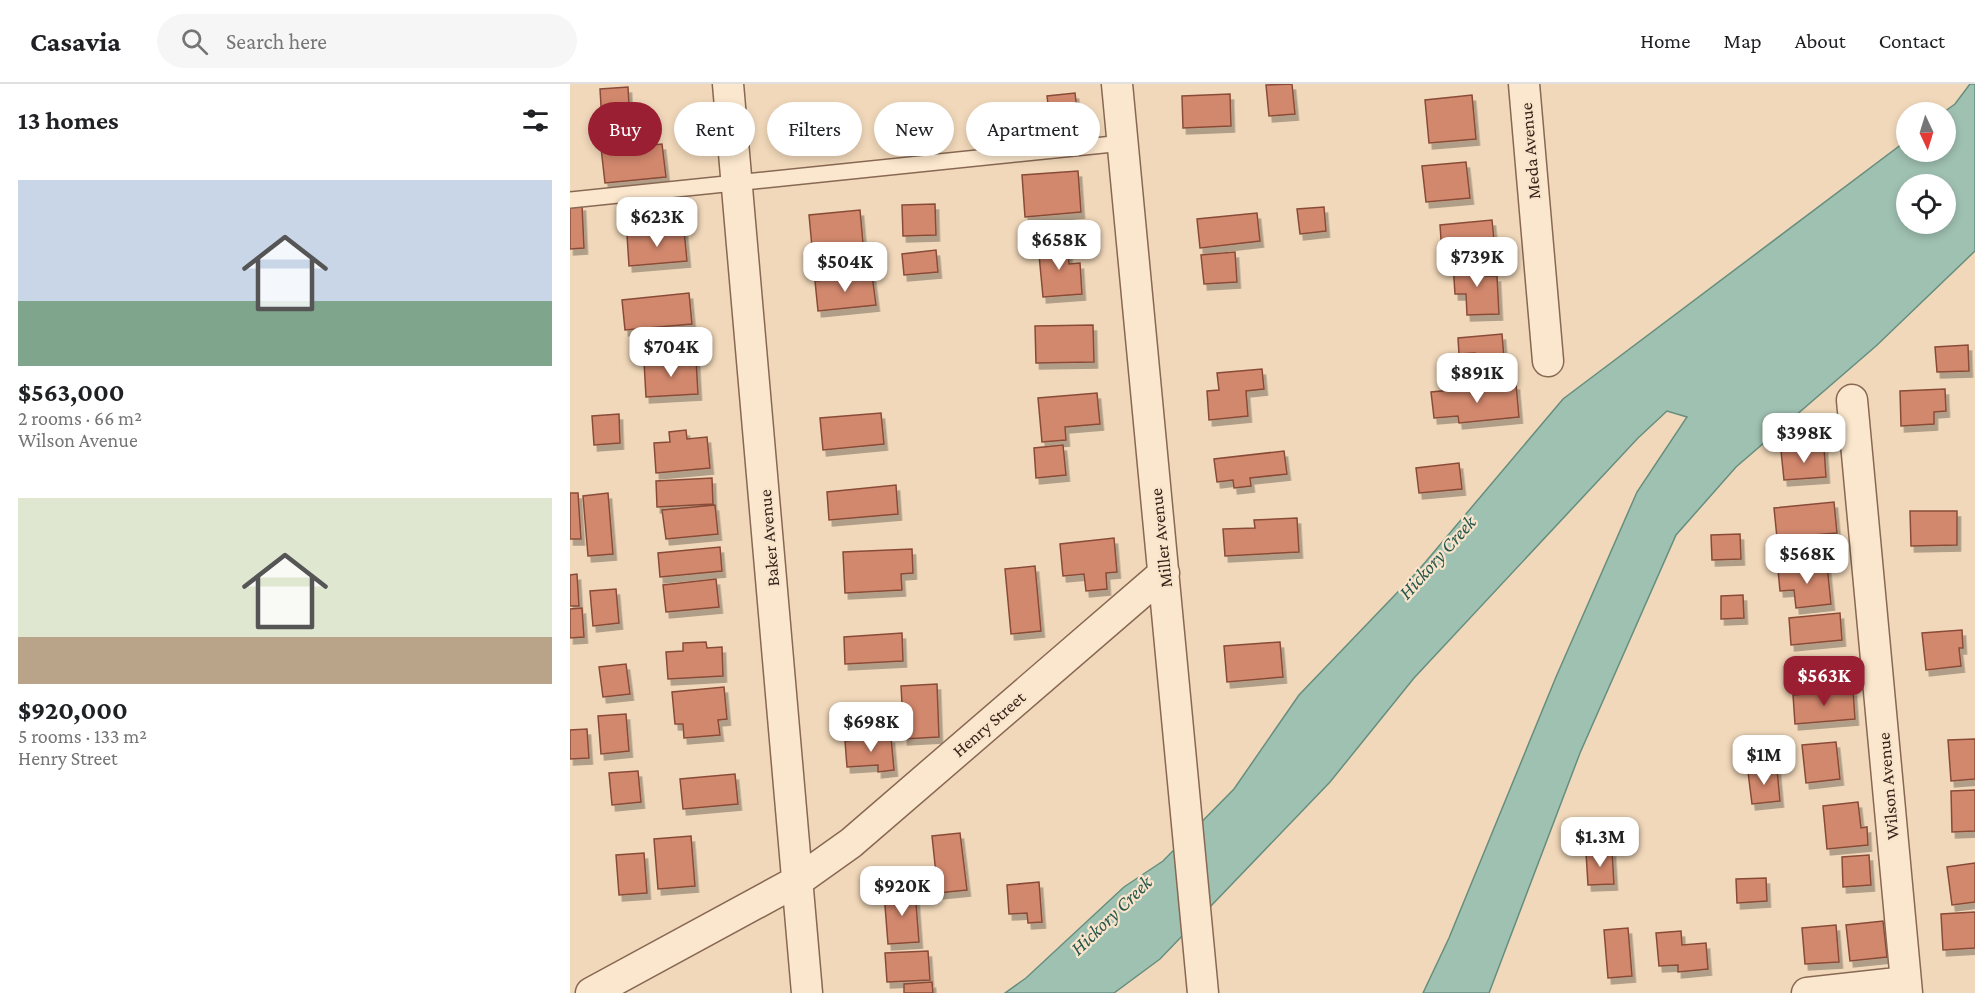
<!DOCTYPE html>
<meta charset="utf-8">
<style>
:root{--surface:#fff;--page:#f6f6f6;--text:#202124;--muted:#757577;--line:#e0e0e0;--accent:#9b1f33}
body{margin:0;font-family:"Crimson Pro",serif;background:var(--page);color:var(--text);height:100vh;display:flex;flex-direction:column;font-size:22px;white-space:nowrap}
*{box-sizing:border-box;margin:0}
p{font-size:20px;color:var(--muted)}
.icon{flex:none;width:33px;height:33px;fill:none;stroke:currentColor;stroke-width:2;stroke-linecap:round;stroke-linejoin:round}
.map{position:relative;flex:1;overflow:hidden}
.details{display:flex;flex-direction:column;background:var(--surface);width:570px}
.details>*{flex:none}
.hud{position:absolute;left:18px;top:18px;width:570px;height:54px;display:flex;gap:12px}
.needle{width:39px;rotate:176deg}
.buttons{position:absolute;left:1326px;top:18px;display:grid;gap:12px}
.buttons a{display:grid;place-items:center;width:60px;height:60px;border-radius:50%;background:var(--surface);box-shadow:0 3px 9px #0003;font-size:30px}
.price{position:absolute;translate:-50% -51px;padding:0 14px;border-radius:12px;background:#fff;color:#222;font-size:20px;line-height:39px;filter:drop-shadow(0 2px 3px #0008)}
.price::after{content:'';position:absolute;left:50%;top:36px;width:18px;height:14px;margin-left:-9px;background:inherit;clip-path:polygon(0 0,100% 0,50% 100%)}
.price.current{background:var(--accent);color:#fff}
ul{padding:0;list-style:none}
li{display:grid;align-content:center;gap:12px;height:318px;padding:0 18px}
li span{display:grid;place-items:center;height:186px;border-radius:0px;color:#555}
li>.icon{margin-inline-start:auto}
span .icon{width:108px;height:108px;fill:#fffc;stroke-width:1}
li b{font-size:26px}
h2{display:flex;justify-content:space-between;align-items:center;height:72px;padding:0 18px;font-size:26px}
.chip{padding:0 21px;border-radius:27px;background:var(--surface);box-shadow:0 3px 9px #0003;font-size:21px;line-height:54px}
.chip.current{background:var(--accent);color:#fff}
header{display:flex;align-items:center;gap:36px;box-sizing:border-box;height:84px;padding:0 30px;background:var(--surface);border-bottom:2px solid var(--line)}
header strong{font-size:28px}
nav{display:flex;gap:33px;margin-inline-start:auto;font-size:21px}
.search{width:420px;height:54px;background:var(--page);display:flex;align-items:center;gap:15px;box-sizing:border-box;padding:0 21px;border-radius:33px;color:var(--muted);font-size:22px}
main{display:flex;flex:1;min-height:0}
.map>svg:first-child{display:block}
</style>
<header>
<strong>Casavia</strong>
<div class="search"><svg class="icon" aria-label="search" viewBox="0 0 24 24"><circle cx="10" cy="10" r="6"/><path d="M15 15l6 6"/></svg>Search here</div>
<nav><a>Home</a><a>Map</a><a>About</a><a>Contact</a></nav>
</header>
<main>
<section class="details">
<h2>13 homes<svg class="icon" aria-label="filters" viewBox="0 0 24 24"><path d="M4 7h16M4 17h16"/><circle cx="9" cy="7" r="2"/><circle cx="15" cy="17" r="2"/></svg></h2>
<ul>
<li><span style="background:linear-gradient(#c9d6e8 65%,#7fa58c 0)"><svg class="icon" aria-label="home" viewBox="0 0 24 24"><path d="M3 11l9-7 9 7M6 9v11h12V9"/></svg></span><div><b>$563,000</b><p>2 rooms · 66 m²</p><p>Wilson Avenue</p></div></li>
<li><span style="background:linear-gradient(#dfe7d0 75%,#b9a48a 0)"><svg class="icon" aria-label="home" viewBox="0 0 24 24"><path d="M3 11l9-7 9 7M6 9v11h12V9"/></svg></span><div><b>$920,000</b><p>5 rooms · 133 m²</p><p>Henry Street</p></div></li>
</ul>
</section>
<div class="map">
<svg width="1405" height="909" viewBox="0 0 1405 909">
<defs>
<filter id="shadow"><feDropShadow dx="3.5" dy="6" stdDeviation="0" flood-color="#0004"/></filter>
</defs>
<rect width="100%" height="100%" fill="#f1d8ba"/>
<path fill="#9fc1b2" stroke="#668e7e" stroke-width="1.5" fill-rule="evenodd" d="M1400 0H1405V167L1306 262 1166 383 1106 451 1010 669 919 909H853L879 854 986 593 1067 408 1117 333 1097 327 1068 354 844 594 760 698 590 875 544 909H435L456 894 554 803 593 777 664 705 729 611 847 488 993 315 1336 57V68H1376L1374 28 1385 20ZM1336 100H1376V140H1336Z"/>
<path fill="#d2886d" stroke="#894c38" stroke-width="1.5" filter="url(#shadow)" d="M722 0 725 30 699 32 696 1Z
M58 3 60 38 32 39 30 5Z
M505 9 510 50 482 54 477 12Z
M660 10 661 42 613 44 612 12Z
M902 11 906 55 859 59 855 16Z
M61 43 63 63 92 60 96 93 35 99 29 46Z
M896 78 900 114 856 118 852 82Z
M508 87 511 128 455 133 452 91Z
M365 120 366 151 333 152 332 121Z
M12 121 14 164 0 165V122Z
M754 123 756 147 730 150 727 125Z
M290 126 293 159 242 163 239 131Z
M687 129 690 157 630 164 627 135Z
M922 136 925 166 872 170 870 141Z
M114 146 117 177 59 182 57 151Z
M498 157 499 180 510 179 512 210 473 213 468 160Z
M366 166 368 188 334 191 332 170Z
M665 168 667 198 634 200 631 171Z
M916 178V192H927L929 230 897 231 896 210H885L883 179Z
M302 191 306 221 248 227 245 197Z
M119 209 122 240 55 246 52 216Z
M523 241 524 278 466 279 465 242Z
M932 250 935 286 906 289 905 269 889 270 888 254Z
M1398 261 1399 287 1367 288 1365 263Z
M126 275 128 310 76 313 74 278Z
M692 285 694 305 676 307 678 332 639 336 637 307 649 306 647 289Z
M946 300 949 333 889 339 888 332 864 334 861 308Z
M1375 305 1376 327 1364 328V340L1331 342 1330 307Z
M527 309 530 340 495 343 496 356 472 358 468 314Z
M311 329 314 360 253 366 250 334Z
M49 330 50 359 24 361 22 332Z
M116 346 117 355 137 353 140 384 86 389 84 359 100 358 99 348Z
M493 361 496 391 466 394 464 364Z
M1254 363 1256 393 1214 396 1211 367Z
M714 367 717 390 680 394 681 402 664 404 663 396 647 398 644 375Z
M889 379 892 405 849 409 846 384Z
M142 394 143 420 87 423 86 397Z
M326 401 328 430 259 436 257 408Z
M0 409H8L11 455H0Z
M38 409 43 470 18 472 13 412Z
M1264 418 1267 449 1207 454 1204 424Z
M145 421 148 450 96 455 92 426Z
M1340 427H1387V461L1341 462Z
M727 434 729 468 655 472 653 445 685 444 684 436Z
M1170 450 1171 475 1142 476 1141 451Z
M544 454 547 488 536 489 537 505 516 507 514 490 493 492 490 460Z
M150 463 152 487 90 493 88 469Z
M342 465 343 489 331 490 332 506 275 509 273 468Z
M1257 481 1261 520 1226 524 1224 506 1210 507 1208 486Z
M465 482 471 547 441 550 435 485Z
M7 490 9 522H0V491Z
M146 495 149 523 96 528 93 501Z
M46 505 49 539 23 542 20 507Z
M1173 511 1174 534 1151 535V512Z
M12 524 14 553 0 554V525Z
M1270 529 1272 556 1221 561 1219 534Z
M1392 546 1393 564H1389L1391 582 1356 586 1352 549Z
M332 549 333 577 275 580 274 553Z
M136 558 137 564 152 563 153 592 98 595 96 568 113 567V559Z
M710 558 713 593 657 598 654 562Z
M56 580 60 610 33 613 29 583Z
M367 600 369 653 334 655 331 602Z
M154 603 157 635 148 636 150 651 114 654 113 640H105L102 608Z
M1283 606 1285 635 1225 640 1223 611Z
M56 630 59 667 31 670 28 632Z
M17 645 19 674 0 675V646Z
M321 653 324 686 308 688V681L277 683 275 657Z
M1405 655V695L1381 697 1378 656Z
M1266 658 1270 695 1236 699 1232 661Z
M1207 685 1210 717 1182 720 1178 688Z
M68 687 71 718 42 721 39 689Z
M165 690 168 720 113 725 110 695Z
M1405 706V747L1382 748 1381 707Z
M1288 718 1291 744 1297 743 1298 761 1257 765 1253 722Z
M390 749 397 806 368 809 362 752Z
M121 752 125 802 88 805 84 755Z
M1042 767 1044 800 1018 801 1016 769Z
M74 769 77 809 49 811 46 771Z
M1299 771 1301 801 1273 803 1272 773Z
M1405 779V818L1382 821 1377 783Z
M1196 794 1197 817 1167 819 1166 795Z
M469 798 472 838 458 839 457 829 439 830 437 801Z
M345 806 349 858 318 860 314 809Z
M1405 828V864L1373 866 1371 830Z
M1313 837 1317 873 1280 877 1276 841Z
M1266 841 1269 878 1235 880 1232 844Z
M1058 844 1062 892 1038 894 1034 846Z
M1111 847 1112 861 1136 859 1138 885 1108 888V881L1089 882 1086 849Z
M358 867 360 896 317 898 315 869Z
M362 898 363 909H334V900Z"/>
<g fill="none" stroke-linecap="round" stroke-linejoin="round">
<g stroke="#886853" stroke-width="18">
<path id="lane" d="M0 116 553 59"/>
</g>
<g stroke="#886853" stroke-width="33">
<path id="street" d="M158 0 237 909
M547 0 633 909
M954 0 978 277
M1282 316 1337 909
M21 909 229 796 281 759 594 489
M1237 909 1336 898"/>
</g>
<use href="#lane" stroke="#fbe7cd" stroke-width="15"/>
<use href="#street" stroke="#fbe7cd" stroke-width="30"/>
</g>
<g text-anchor="middle" stroke-width="4.5" stroke-linejoin="round" paint-order="stroke">
<g font-size="18" fill="#36231a" stroke="#f8e4ca">
<text transform="translate(960 67) rotate(-95)" y="6">Meda Avenue</text>
<text transform="translate(199 454) rotate(-95)" y="6">Baker Avenue</text>
<text transform="translate(591 454) rotate(-96)" y="6">Miller Avenue</text>
<text transform="translate(419 640) rotate(-41)" y="6">Henry Street</text>
<text transform="translate(1318 702) rotate(-95)" y="6">Wilson Avenue</text>
</g>
<g font-size="20" font-style="italic" fill="#27574d" stroke="#f8e4ca">
<text transform="translate(867 473) rotate(-48)" y="7">Hickory Creek</text>
<text transform="translate(541 831) rotate(-44)" y="7">Hickory Creek</text>
</g>
</g>
</svg>
<div class="buttons">
<a><svg class="needle" viewBox="-14 -14 28 28"><path d="M0-13l5 13h-10z" fill="#e53935"/><path d="M0 13l5-13h-10z" fill="#757577"/></svg></a>
<a><svg class="icon" aria-label="locate" viewBox="0 0 24 24"><circle cx="12" cy="12" r="6"/><path d="M12 2v4M12 18v4M2 12h4M18 12h4"/></svg></a>
</div>
<b class="price" style="left:87px;top:164px">$623K</b>
<b class="price" style="left:489px;top:187px">$658K</b>
<b class="price" style="left:907px;top:204px">$739K</b>
<b class="price" style="left:275px;top:209px">$504K</b>
<b class="price" style="left:101px;top:294px">$704K</b>
<b class="price" style="left:907px;top:320px">$891K</b>
<b class="price" style="left:1234px;top:380px">$398K</b>
<b class="price" style="left:1237px;top:501px">$568K</b>
<b class="price current" style="left:1254px;top:623px">$563K</b>
<b class="price" style="left:301px;top:669px">$698K</b>
<b class="price" style="left:1194px;top:702px">$1M</b>
<b class="price" style="left:1030px;top:784px">$1.3M</b>
<b class="price" style="left:332px;top:833px">$920K</b>
<div class="hud">
<a class="chip current">Buy</a>
<a class="chip">Rent</a>
<a class="chip">Filters</a>
<a class="chip">New</a>
<a class="chip">Apartment</a>
</div>
</div>
</main>
